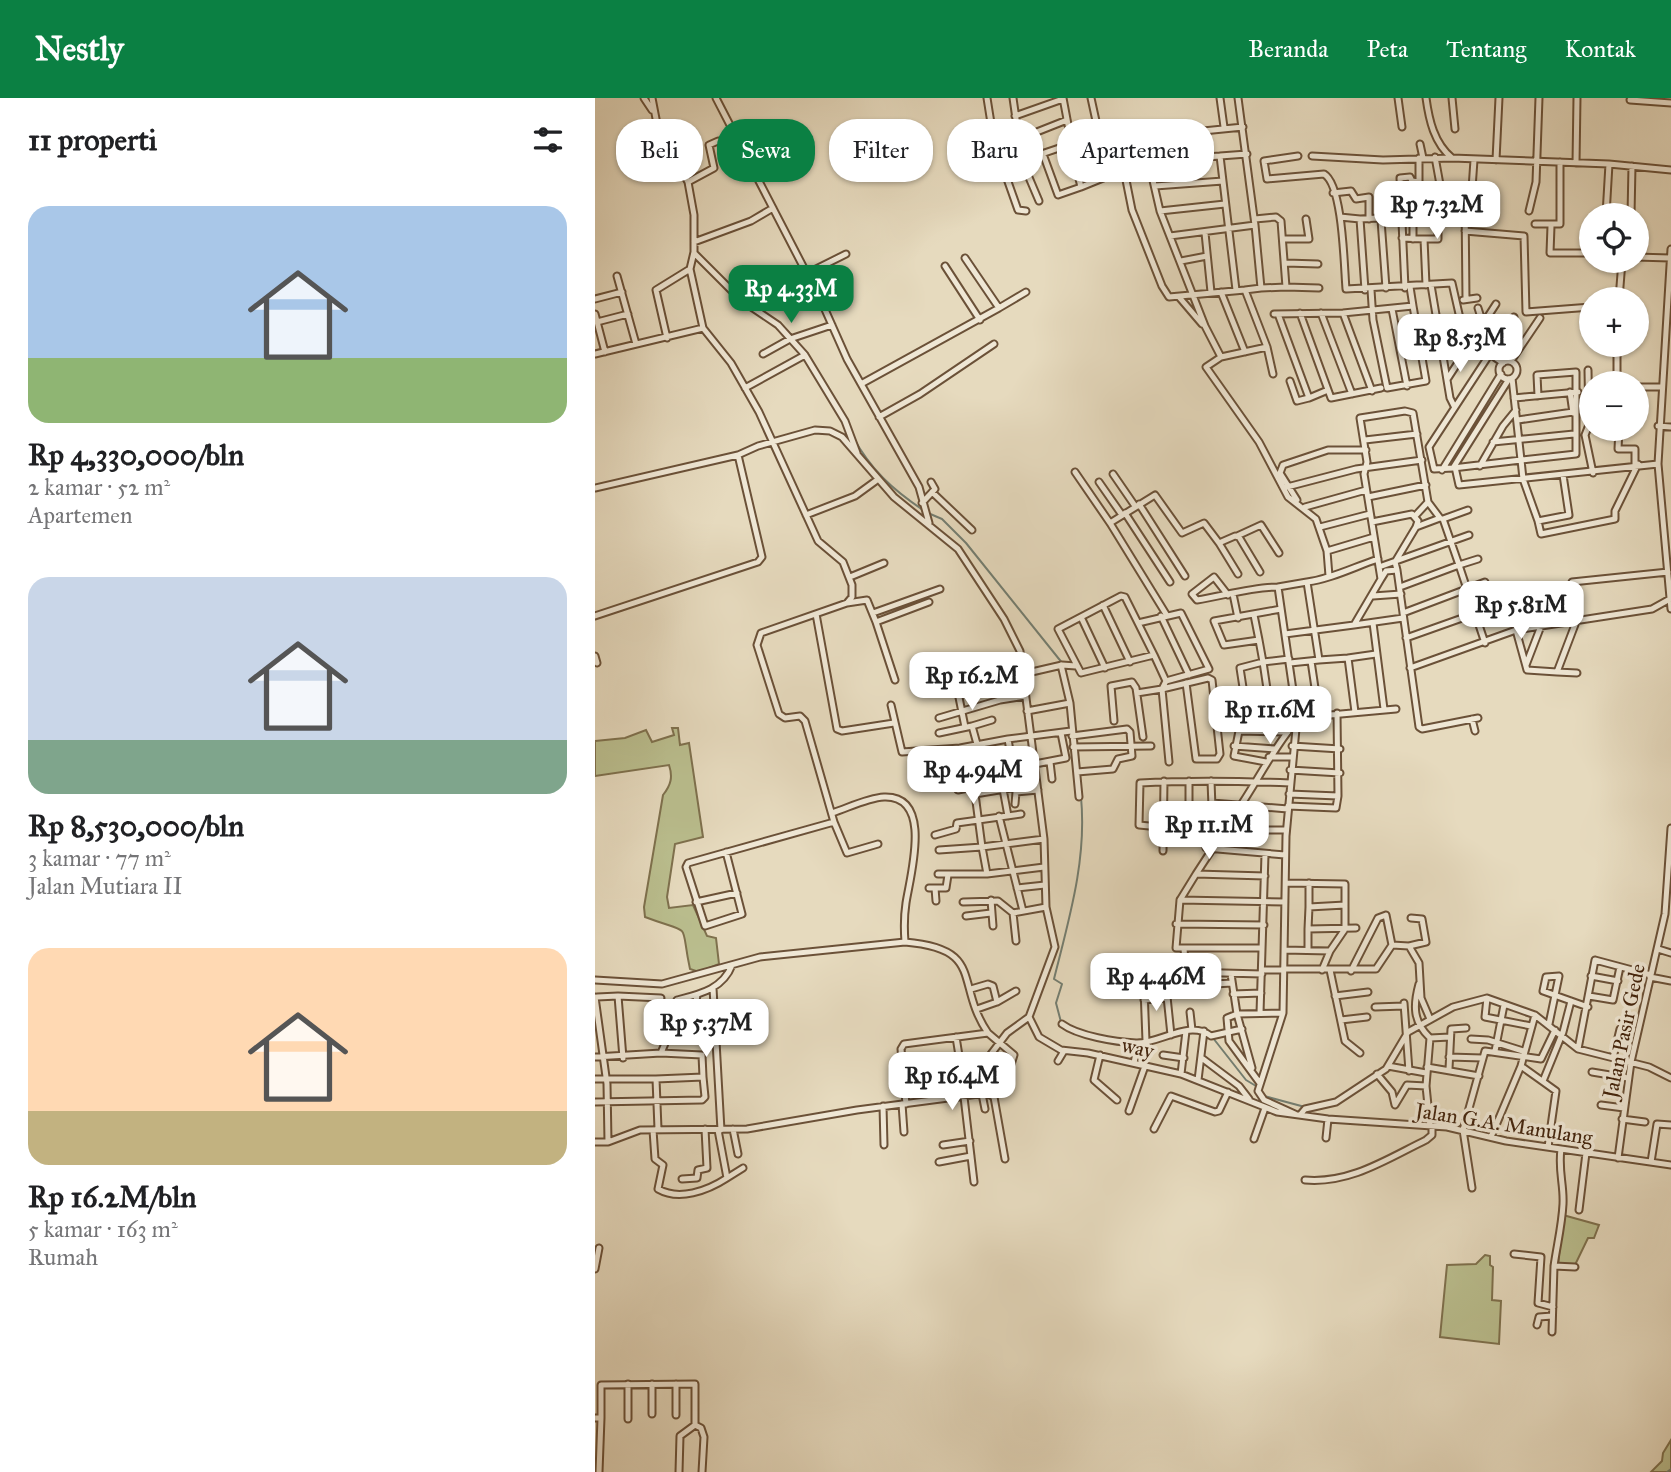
<!DOCTYPE html>
<html lang="id">
<meta charset="utf-8">
<style>
:root{--surface:#fff;--page:#f2f2f2;--text:#202124;--muted:#757577;--accent:#0b8043}
body{margin:0;font-family:"IM FELL Great Primer",serif;background:var(--page);color:var(--text);height:100vh;display:flex;flex-direction:column;font-size:26px;white-space:nowrap}
*{box-sizing:border-box;margin:0}
p{font-size:23px;color:var(--muted)}
.icon{flex:none;width:38px;height:38px;fill:none;stroke:currentColor;stroke-width:2;stroke-linecap:round;stroke-linejoin:round}
.map{position:relative;flex:1;overflow:hidden}
.drawer{display:flex;flex-direction:column;background:var(--surface);width:595px}
.drawer>*{flex:none}
.banner{position:absolute;left:21px;top:21px;width:665px;height:63px;display:flex;gap:14px}
.buttons{position:absolute;left:984px;top:105px;display:grid;gap:14px}
.buttons a{display:grid;place-items:center;width:70px;height:70px;border-radius:50%;background:var(--surface);box-shadow:0 2px 5px #0004;font-size:35px}
.price{position:absolute;translate:-50% -60px;padding:0 16px;border-radius:14px;background:#fff;color:#222;font-size:23px;line-height:46px;filter:drop-shadow(0 2px 4px #0008)}
.price::after{content:'';position:absolute;left:50%;top:42px;width:21px;height:16px;margin-left:-10px;background:inherit;clip-path:polygon(0 0,100% 0,50% 100%)}
.price.active{background:var(--accent);color:#fff}
ul{padding:0;list-style:none}
li{display:grid;align-content:center;gap:14px;height:371px;padding:0 28px}
li span{display:grid;place-items:center;height:217px;border-radius:21px;color:#555}
li>.icon{margin-inline-start:auto}
span .icon{width:126px;height:126px;fill:#fffc;stroke-width:1}
li b{font-size:30px}
h2{display:flex;justify-content:space-between;align-items:center;height:84px;padding:0 28px;font-size:30px}
.chip{padding:0 24px;border-radius:28px;background:var(--surface);box-shadow:0 2px 5px #0004;font-size:24px;line-height:63px}
.chip.active{background:var(--accent);color:#fff}
header{display:flex;align-items:center;gap:42px;box-sizing:border-box;height:98px;padding:0 35px;background:var(--accent);color:#fff}
header strong{font-size:33px}
nav{display:flex;gap:38px;margin-inline-start:auto;font-size:24px}
main{display:flex;flex:1;min-height:0}
.map>svg:first-child{display:block}
</style>
<header>
<strong>Nestly</strong>
<nav><a>Beranda</a><a>Peta</a><a>Tentang</a><a>Kontak</a></nav>
</header>
<main>
<section class="drawer">
<h2>11 properti<svg class="icon" aria-label="filters" viewBox="0 0 24 24"><path d="M4 7h16M4 17h16"/><circle cx="9" cy="7" r="2"/><circle cx="15" cy="17" r="2"/></svg></h2>
<ul>
<li><span style="background:linear-gradient(#a9c7e8 70%,#8fb573 0)"><svg class="icon" aria-label="home" viewBox="0 0 24 24"><path d="M3 11l9-7 9 7M6 9v11h12V9"/></svg></span><div><b>Rp 4,330,000/bln</b><p>2 kamar · 52 m²</p><p>Apartemen</p></div></li>
<li><span style="background:linear-gradient(#c9d6e8 75%,#7fa58c 0)"><svg class="icon" aria-label="home" viewBox="0 0 24 24"><path d="M3 11l9-7 9 7M6 9v11h12V9"/></svg></span><div><b>Rp 8,530,000/bln</b><p>3 kamar · 77 m²</p><p>Jalan Mutiara II</p></div></li>
<li><span style="background:linear-gradient(#ffd9b3 75%,#c2b280 0)"><svg class="icon" aria-label="home" viewBox="0 0 24 24"><path d="M3 11l9-7 9 7M6 9v11h12V9"/></svg></span><div><b>Rp 16.2M/bln</b><p>5 kamar · 163 m²</p><p>Rumah</p></div></li>
</ul>
</section>
<div class="map">
<svg width="1076" height="1374" viewBox="0 0 1076 1374">
<rect width="100%" height="100%" fill="#e6dabe"/>
<filter id="stains"><feTurbulence type="fractalNoise" baseFrequency=".00286" numOctaves="4"/><feColorMatrix values="0 0 0 0 .2 0 0 0 0 .09 0 0 0 0 .02 0 0 0 .5 -.17"/></filter>
<radialGradient id="worn" r=".72"><stop offset=".6" stop-color="#630" stop-opacity="0"/><stop offset="1" stop-color="#630" stop-opacity=".3"/></radialGradient>
<path fill="#babe8e" stroke="#7e704d" stroke-width="2" d="M77 630H83L85 647 94 645 108 739 80 746 72 799 74 810 98 807 112 838 121 840 124 866 104 874 95 871C84 821 100 838 50 819L49 809 68 697C76 687 78 679 74 667L0 678V643L30 640 51 632 57 644 79 637Z
M968 1117 1004 1127 999 1140H993L980 1167H963Z
M890 1157 895 1158V1167L898 1169 897 1202 906 1203 904 1246 845 1239 852 1167 881 1166Z
M1076 1342V1374H1056L1067 1363 1068 1355Z"/>
<g fill="none" stroke-linecap="round" stroke-linejoin="round">
<path stroke="#747e71" stroke-width="2" d="M63 20 72 41
M80 55 94 80
M258 339C276 372 297 391 328 412
M333 415 347 421 371 445 468 566
M912 904 930 911
M466 924 461 905 467 886 459 881C474 821 492 762 486 699
M618 940 651 982 661 988
M669 998 710 1009
M1072 1374 1076 1371"/>
<g stroke="#6b5138" stroke-width="9">
<path id="street" d="M49 0 57 12
M57 0 63 31 93 84 99 117V154L95 171 108 230 136 265 164 314 223 443 248 464 257 487V499L252 505 166 535 162 547 184 616 190 620 205 618 210 623 239 724 93 765 91 769 110 828 147 816 131 754
M121 0 228 207 252 261 324 389 334 425
M392 0 399 44 423 112 431 113
M418 0 427 63 444 103
M468 0 481 69 507 60
M625 0 629 29
M803 0 807 29
M831 0C834 22 839 45 857 60L1014 66 1076 72
M857 0 860 31
M1035 2 1076 5
M420 18 468 1
M548 39 523 42 537 112 567 188 574 199 650 192 672 249 626 259 611 269 664 344 693 399 721 421 732 453 734 478
M424 41 472 22
M825 46 828 60
M448 56 463 97 486 89 481 69
M625 58 652 56
M703 58 669 63 672 81 729 76C748 87 749 168 751 191L857 185 869 238 908 265
M717 58 788 62 857 60
M840 59 848 103
M901 62 904 0
M555 63 625 58 641 192
M981 65 982 0
M408 69 476 46
M93 84 119 70 114 47 123 43
M560 88 628 83
M486 89 513 78 496 0
M738 95 756 93 761 101 774 99V121
M808 103 824 101V60
M842 103 882 105
M870 105 871 201
M876 105 879 62
M565 113 630 106
M934 113 941 84 944 0
M1011 117 1014 66
M1036 117 1037 68
M745 119 765 121 770 192
M660 121 681 119 686 123 691 189 666 190
M765 121 783 120 786 122 791 190
M940 126H965V64
M956 128 955 155H996
M870 133 929 138 931 214 996 209
M610 135 616 194
M575 138 660 127 643 0
M807 140 829 141 831 187
M688 141H714L711 121
M818 141V113
M829 141H843V129
M99 144 156 123 178 110
M1076 151 1063 366 1076 511
M99 155 146 202 183 227 210 257 250 323 262 355
M1041 159 1075 160
M586 163 612 158
M691 165 723 166
M350 168 385 222
M211 176 251 156
M22 178 41 246
M836 187 855 300 859 308
M691 189 724 190
M810 190 805 80 815 79 817 83 824 84
M650 192 666 190 660 127
M776 192 778 222 792 290 831 283 818 208
M626 194 650 254
M584 199 607 226
M0 201 27 194
M1024 201 1027 163
M868 202 882 200
M161 210 215 184
M404 210 431 194
M883 210 888 226
M797 211 812 288
M705 215 736 300 786 290
M726 215 757 296
M748 215 777 293
M0 216 10 254
M679 216 748 215 818 208 815 189
M683 216 714 300 733 292
M2 224 33 216
M72 240 61 192 95 171
M672 249 678 276
M0 256 108 230
M168 256 195 241 237 227
M626 259 610 228 565 113 548 39 648 29
M916 263 945 220
M904 272a9 9 0 1 1 18 0a9 9 0 1 1-18 0Z
M993 272 994 327 990 337 998 375
M853 280 901 206
M914 281 858 370 926 362 917 280
M695 283 702 303 714 300
M1022 285V247
M266 286 404 210 370 160
M1041 289H1066
M150 290 210 257
M975 294 978 315
M943 298 942 277 981 274V356L926 362 928 381 943 423 974 417 968 377
M919 300 983 294
M284 319 325 296 399 246
M923 322 978 314
M1063 328 1076 329
M1024 331 1023 351H1040V367
M770 342 822 336
M898 344 979 336
M885 368 908 328 921 312
M860 369 864 387 1063 366
M858 370 839 371 834 349 919 219
M847 372 906 276
M480 374 515 425 571 516
M518 376 540 408
M504 384 527 417
M692 389 761 371 827 362
M0 390 143 357
M337 394 377 432
M773 399 831 387
M702 402 685 375 688 367 733 352H771
M833 404 818 315 810 313 765 320 772 364 769 376 786 481 791 473 802 472 824 629 827 631 883 620
M327 405 340 391 336 384
M544 406 590 478
M710 409 771 392
M530 415 575 484
M211 417 260 398 282 382
M821 417 833 404 845 420
M848 421 873 412
M943 423 946 436 1020 421V413L1043 366
M777 424 817 416 823 423 821 429
M515 425 560 397 587 435 609 425 624 445 640 438 644 439 665 474
M725 429 775 416
M642 438 666 427 684 455
M624 445 643 476
M732 453 779 439
M784 469 874 437
M802 472 800 464 821 429 845 420 848 421 864 467 883 461
M255 479 289 465
M786 481 759 527 808 520
M977 484 1073 474
M683 489 712 484
M805 489 864 467 890 545
M638 496 643 520
M633 497 619 479 597 496 602 502C628 498 656 489 683 489L702 620 691 738 688 915 663 993 669 1002 700 1016
M526 498 530 499 559 557 486 575 463 531Z
M778 498 806 496
M252 505 272 502 281 524
M508 507 535 564
M278 515 345 491
M808 515 890 484
M221 516 242 631 247 633 299 625
M659 517 664 542 629 547 619 523 686 511
M0 518 163 464 167 459 143 357 163 348 220 332 235 333 247 339 299 399 363 451 409 521 425 553 449 741 451 809 460 849 434 919 412 935 393 960 391 995 262 1012 152 1031 45 1032 13 1044H0
M566 518 594 577
M486 519 510 570
M543 525 586 515 614 571 571 583 559 557
M778 525 789 611
M921 532 932 572 962 574 981 524
M690 536 759 527
M811 540 901 508H915
M664 542 668 564 694 561
M0 558 2 565
M356 560 370 629
M753 560 781 556
M724 562 753 560 760 614
M716 563 724 617
M695 565 724 562 712 484C736 481 759 469 783 461
M466 567 475 605 484 699
M931 567 946 528
M815 570 921 532 1057 511 1075 501
M962 574 982 575
M428 576 467 567 481 568
M361 579 427 563
M300 582 281 524 334 504
M571 583 567 591 613 580 617 582 625 656 622 661H601L591 585
M542 595 567 591 574 664
M405 602 430 598
M296 607 307 654 365 650 413 641 421 689
M651 609 645 570 668 564 675 611
M432 613 475 605
M344 620 405 602 400 570
M702 620 801 611
M877 621 880 633
M519 623 516 588 537 584 541 590 548 639
M377 628 397 622
M644 633 693 634
M344 635 377 628 382 646
M692 635C668 667 651 705 626 735L544 727 545 685C595 682 645 683 695 685
M477 638 532 631 535 634 537 658 523 661 518 671 482 674
M413 641 476 633
M639 648 680 651
M697 648 745 651
M478 649 556 648
M365 650 380 696 387 749 449 741
M674 659H696
M455 664 457 681
M671 664 639 658 644 633 642 614 651 609 702 611
M440 666 471 660 466 635
M695 672 745 675
M594 683V731
M616 683 618 735 611 750 690 757
M408 691 413 718
M363 692 378 689
M380 696 442 686
M694 696 743 698 742 615
M617 705 693 711
M420 706 421 694 443 692
M693 708 741 710 743 698
M237 715C253 710 272 700 289 699 339 697 315 778 311 805 309 818 309 831 310 844
M404 718 428 813
M239 724 252 755 283 746
M629 732H691
M340 737 361 731 362 725 426 716
M568 753 569 683
M343 776H392L387 749 344 752
M392 776 449 769
M601 776 616 753
M692 785 750 786V831L735 853 727 872
M714 785V809
M334 790H351L353 777
M340 790 341 803
M422 790 450 787
M396 802 398 828
M585 802 601 776 670 778
M101 804 142 795
M368 804 403 803 418 815 451 809
M418 815 421 843
M371 818 396 815
M581 826 669 827
M713 831 714 809 750 807
M797 847 814 848 824 865 826 900 835 921
M814 848 831 844 827 821 816 820
M667 850H581L585 802 690 804
M589 851 591 874 667 876
M1063 851 1076 855
M689 852 735 853
M713 852V831L761 830
M688 871H781L797 847 791 817 783 820 756 873
M667 872H688
M735 872 750 943 765 955
M636 876 642 916 657 970
M511 878 539 881 578 877V872H590
M996 878 1023 883
M1055 879 1076 883
M0 882 67 886 165 859 310 844C391 851 359 885 393 935
M824 886C818 908 818 924 835 940L831 988 835 1027
M571 889 576 937
M118 890 126 1032
M376 891 393 886 398 888 402 904 382 911
M638 896 666 895
M23 898 66 900
M740 898 773 894
M994 898 1018 902 1025 869
M0 899 12 986 13 1044
M2 899 23 898 28 960
M892 900 890 919 936 928
M82 902C105 896 128 891 137 867
M549 902 572 900
M402 904 421 893
M809 905 814 973
M780 909 809 908
M595 914 597 932
M665 915 670 756
M940 917 926 968 961 993 953 1049
M434 919 444 939 466 952 493 955 586 976 682 1014 733 1021 852 1029 911 1043 1076 1067
M746 922 772 919
M467 926C483 938 521 944 541 945 565 946 594 921 616 938L647 931
M954 926 964 878 951 879 948 893 993 909
M361 939 365 964
M835 940 855 939
M876 941 893 942 928 953
M551 943 549 890 637 885
M983 951 1000 862 1056 877
M900 953 909 907
M66 955 71 943 96 931 102 897
M505 957 499 982 522 1002
M568 957 589 960
M0 959 66 955 107 957 108 979 61 981
M854 959 887 960
M1018 960 1025 931
M608 961 644 988 654 1001
M463 963 469 953
M539 965 543 945
M793 968 831 975
M832 969 884 978
M854 971 856 931 871 930
M997 974 1033 980
M586 976 591 933
M782 976 797 994 800 1007 812 987 831 988
M0 981H61L63 1031
M603 982 609 933
M948 983 968 934 976 903
M664 984 634 943 632 920 642 916 688 915
M391 995 399 999 410 1061
M387 996 390 1011
M369 999 379 1084
M0 1004 107 1002 110 999 108 979
M307 1006 309 1034
M311 1006 306 951 309 946 393 935 419 957 414 973
M1006 1007 1029 1010
M288 1008 289 1047
M534 1013 550 968
M705 1017 710 1011 741 1004 791 971 813 934 858 909 892 900 940 917 983 951 1054 969 1076 980
M1027 1021 1050 1024
M138 1031 143 1056
M559 1031 576 998 620 1014 624 1013 633 994
M58 1032 60 1061 68 1067 63 1091C84 1103 112 1093 132 1080L123 1032
M896 1039 926 968
M731 1040 733 1021
M659 1041 670 1010
M348 1047 375 1043
M1023 1060 1036 964 1070 816 1076 730
M344 1064 376 1058
M1056 1064 1062 1026 1076 1027
M132 1080 148 1070
M87 1081 102 1080 103 1072 112 1070 110 1031
M710 1082C755 1086 792 1061 831 1042L837 1037V1028
M877 1090 868 1032 890 953 946 961 960 932
M984 1112 991 1055
M919 1156 946 1159 943 1205 958 1209
M959 1168C962 1147 967 1127 968 1106 969 1086 963 1073 966 1051
M0 1171 4 1150
M942 1227 944 1219 957 1218
M957 1234 959 1168 980 1169
M57 1286V1316
M81 1317V1286
M0 1320H6L4 1374
M6 1320V1287L100 1286V1327L85 1338 84 1374
M33 1321V1286
M100 1327 106 1330 109 1339 107 1374"/>
</g>
<use href="#street" stroke="#efe7d5" stroke-width="5"/>
</g>
<g text-anchor="middle" stroke-width="7" stroke-linejoin="round" paint-order="stroke">
<g font-size="21" fill="#42230c" stroke="#efe7d5">
<text transform="translate(1029 933) rotate(-78)" y="7">Jalan Pasir Gede</text>
<text transform="translate(543 950) rotate(13)" y="7">way</text>
<text transform="translate(909 1026) rotate(9)" y="7">Jalan G.A. Manulang</text>
</g>
</g>
<rect width="100%" height="100%" filter="url(#stains)"/>
<rect width="100%" height="100%" fill="url(#worn)"/>
</svg>
<div class="buttons">
<a><svg class="icon" aria-label="locate" viewBox="0 0 24 24"><circle cx="12" cy="12" r="6"/><path d="M12 2v4M12 18v4M2 12h4M18 12h4"/></svg></a>
<a>+</a>
<a>−</a>
</div>
<b class="price" style="left:842px;top:143px">Rp 7.32M</b>
<b class="price active" style="left:196px;top:227px">Rp 4.33M</b>
<b class="price" style="left:865px;top:276px">Rp 8.53M</b>
<b class="price" style="left:926px;top:543px">Rp 5.81M</b>
<b class="price" style="left:377px;top:614px">Rp 16.2M</b>
<b class="price" style="left:675px;top:648px">Rp 11.6M</b>
<b class="price" style="left:378px;top:708px">Rp 4.94M</b>
<b class="price" style="left:614px;top:763px">Rp 11.1M</b>
<b class="price" style="left:561px;top:915px">Rp 4.46M</b>
<b class="price" style="left:111px;top:961px">Rp 5.37M</b>
<b class="price" style="left:357px;top:1014px">Rp 16.4M</b>
<div class="banner">
<a class="chip">Beli</a>
<a class="chip active">Sewa</a>
<a class="chip">Filter</a>
<a class="chip">Baru</a>
<a class="chip">Apartemen</a>
</div>
</div>
</main>
